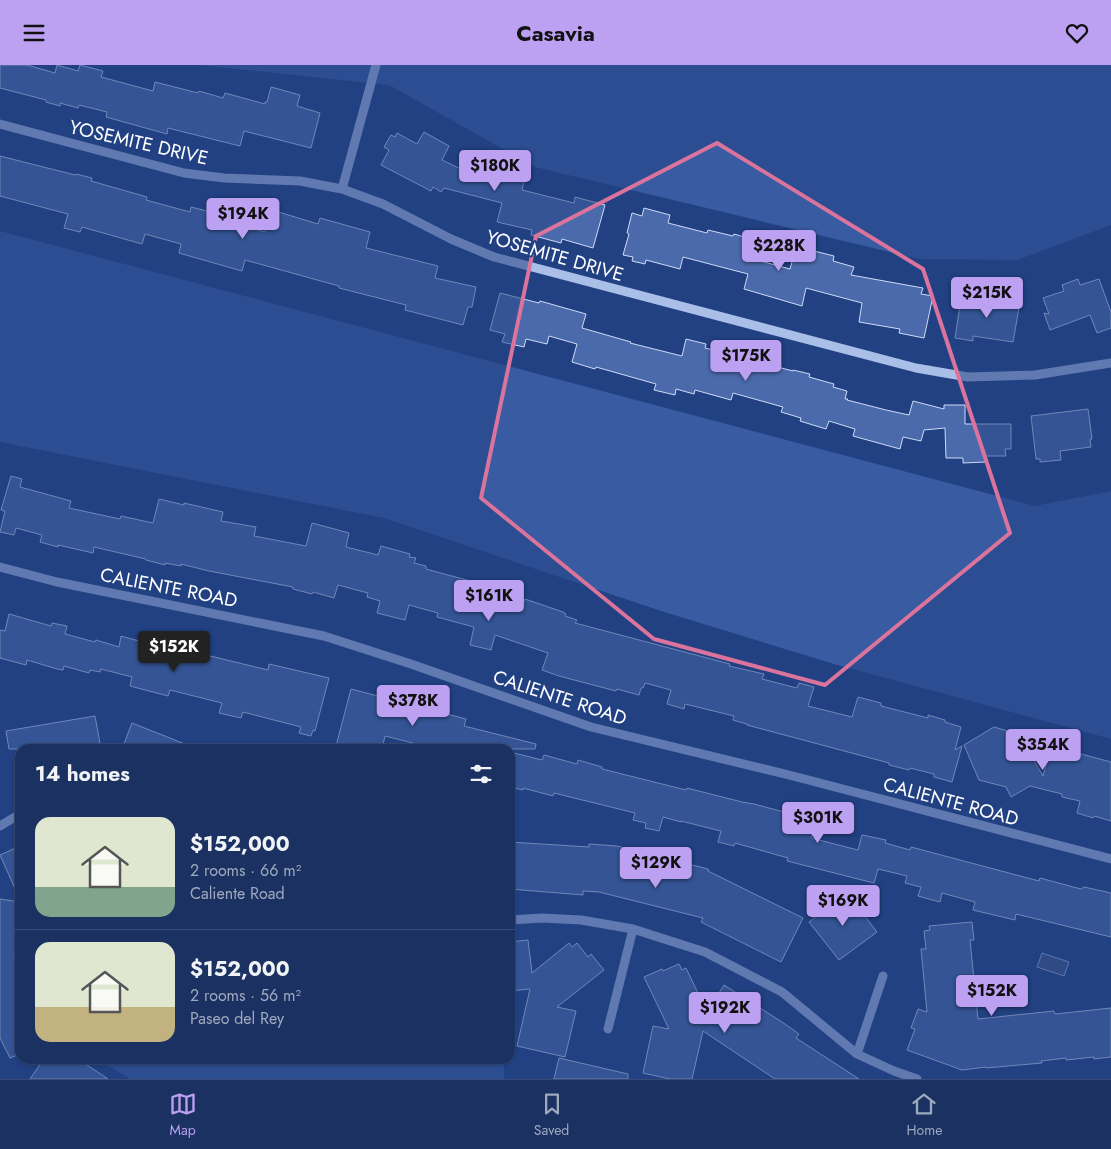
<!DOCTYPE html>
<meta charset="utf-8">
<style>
:root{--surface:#1a3162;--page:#273d6b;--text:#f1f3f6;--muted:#9fa9be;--line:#384c77;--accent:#bca0f2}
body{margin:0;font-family:Jost,sans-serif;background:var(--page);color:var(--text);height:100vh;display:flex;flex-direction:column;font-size:19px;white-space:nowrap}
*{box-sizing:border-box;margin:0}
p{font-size:16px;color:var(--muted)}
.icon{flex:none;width:28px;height:28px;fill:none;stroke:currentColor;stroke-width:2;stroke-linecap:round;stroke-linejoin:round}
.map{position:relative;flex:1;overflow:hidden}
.panel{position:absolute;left:15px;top:679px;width:500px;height:320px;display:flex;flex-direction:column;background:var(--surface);border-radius:15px;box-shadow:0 1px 4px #0004,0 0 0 1px var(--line)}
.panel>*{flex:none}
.price{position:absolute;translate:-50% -42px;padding:0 11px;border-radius:5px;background:var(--accent);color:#111;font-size:16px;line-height:32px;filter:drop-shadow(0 1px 2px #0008)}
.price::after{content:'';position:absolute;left:50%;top:30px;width:15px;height:11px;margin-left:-8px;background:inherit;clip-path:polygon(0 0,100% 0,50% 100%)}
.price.current{background:#222;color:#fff}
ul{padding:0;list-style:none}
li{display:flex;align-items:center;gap:15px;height:125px;padding:0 20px}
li+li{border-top:1px solid var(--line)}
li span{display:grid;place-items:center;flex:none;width:140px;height:100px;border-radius:15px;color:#555}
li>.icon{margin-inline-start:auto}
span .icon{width:60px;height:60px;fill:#fffc;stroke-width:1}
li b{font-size:21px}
h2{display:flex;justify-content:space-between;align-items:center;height:60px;padding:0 20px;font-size:21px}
header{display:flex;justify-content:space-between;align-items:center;height:65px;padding:0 20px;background:var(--accent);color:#111;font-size:22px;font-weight:700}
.tab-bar{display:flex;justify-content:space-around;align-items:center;height:70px;border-top:1px solid var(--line);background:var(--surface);font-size:14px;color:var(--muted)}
.tab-bar a{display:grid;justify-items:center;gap:2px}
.tab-bar .current{color:var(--accent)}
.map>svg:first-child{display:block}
</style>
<header><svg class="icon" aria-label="menu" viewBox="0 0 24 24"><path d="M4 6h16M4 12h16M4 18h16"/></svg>Casavia<svg class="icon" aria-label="heart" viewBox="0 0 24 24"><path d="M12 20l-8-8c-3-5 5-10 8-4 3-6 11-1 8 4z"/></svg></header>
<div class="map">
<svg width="1111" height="1014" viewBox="0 0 1111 1014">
<rect width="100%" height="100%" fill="#224183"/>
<path fill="#395ba2" d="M199 0H1111V160L1017 195 919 194 535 102 389 20Z
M0 166 1035 441 1111 426V674L834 599 661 546 384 453 0 377Z
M97 994H504V1014H130Z"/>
<path fill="#405688" stroke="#9eb8e9" d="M1042 888 1069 897 1064 911 1037 902Z"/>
<path fill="#4b6aac" stroke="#cedbf6" d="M0 0H27L55 8 57 0 78 6 80 0 103 6 101 12 153 26 155 17 198 28 199 26 223 33 225 28 265 39V37H267L271 22 300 30 297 41 320 48 311 83 244 66 240 81 168 63 167 69 106 52 107 47 79 40 78 43 60 38V41L46 37V35L0 23Z
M424 67 449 81 442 95 467 107 469 100 490 105 492 100 511 105 510 110 525 113 522 125 574 138 575 132 605 140 593 183 562 174 561 178 531 170 532 165 497 157 502 138 444 123 441 127 433 122 431 126 381 100 389 85 384 82 391 70 395 72 397 68 417 79Z
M0 91 75 110 76 109 92 113 91 116 147 132 146 135 190 147 191 142 218 149 217 154 265 167 272 145 318 159 320 153 370 167 366 183 438 201 435 213 476 222 472 242H468L463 260 405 245 406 240 339 223V221L245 195 242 206 179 188 181 179 145 169 142 179 82 162 80 167 64 163 68 149 0 131Z
M644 143 670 150 668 158 707 168 708 165 733 171 734 169 758 176 753 194 790 204 795 186 812 191 814 186 834 191 833 196 854 202 851 210 923 223 921 229 933 231 924 273 899 268 900 264 859 257 862 238 806 223 802 241 744 224 748 209 683 192 680 204 646 195 645 199 632 196 633 192 623 190 629 169 627 168 632 148 642 151Z
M1078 214 1080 220 1099 214 1111 247V263L1097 268 1090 250 1050 265 1044 248 1049 249 1043 233 1064 226 1062 220Z
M500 228 539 238 540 236 586 249 582 263 631 277 630 278 682 291 686 274 706 279 705 283 753 295 754 293 767 297 766 299 793 306V305L810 309 809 312 834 319 833 322 847 326 845 334H848L847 335 886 345 909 350 913 336 944 344V340H965V359H1011V384H1005L1006 391H985V397L963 398V393H946L945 363 924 365 921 376 903 372 900 384 853 371 855 364 829 356 826 364 800 356 801 353 781 347 783 342 733 328 731 335 695 325 694 329 676 324 675 330 654 325 656 319 596 302 595 304 572 297 577 279 549 271 547 279 526 274 524 282 502 277 505 269 490 265Z
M984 229 1010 233 1009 242 1019 243 1013 277 973 271V276L955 273 961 234 982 238Z
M1088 344 1092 374H1090L1091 382 1060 386 1061 395 1040 397V394H1036L1031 351Z
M11 411 22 414 20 422 71 436 69 443 120 454 121 451 153 458 159 434 184 440V438L223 447 221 456 256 462 254 471 306 481 312 458 349 468 346 482 378 490 381 481 410 489 409 492 416 493 414 498 426 501V504L496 523 494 530 524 537 525 534 563 547 566 549 565 551 577 555 575 558 730 599 729 601 764 609 762 614 797 623 799 618 814 622 808 641 852 652 858 632 881 638V641L928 653V650L945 655V657L961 662 955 685 962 681 952 717 934 712V709L910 703 909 705 889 700V698L747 660V659L733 655 734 651 685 639 684 644 667 639 671 625 645 618 643 623H641L639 630 617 624 616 626 559 611 542 605 548 588 495 570 491 585 470 580 474 562 437 552 438 548 409 540 405 555 377 548 380 536 367 532 368 528 338 520 334 533 313 527 312 529 293 524V522L209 506 181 499V501L165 498V500L146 495V494L94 482 93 488 58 480V482L40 477 42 470 16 463 14 470 0 467 5 446 1 445Z
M9 549 51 561 52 558 67 561 65 569 95 577 96 575 119 582 121 571 200 593 202 589 268 605 269 599 329 613 315 666 313 665 311 671 299 668 301 662 243 647 241 653 219 648 222 638 170 625 168 631 130 621 132 612 101 604 100 607 90 605 89 608 64 601 63 605 57 604 27 595 26 600 0 593V565L5 566Z
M351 624 466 654 464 661 536 679 535 684H411L413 678 385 671 382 684 361 679 360 684H346L336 681Z
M95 651 101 684H9L6 666Z
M132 658 195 683V684H122Z
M994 662 1018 669 1043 711 1051 681 1111 697V756L1094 751 1093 753 1077 748 1080 736 1062 732V729L1030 721 1011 732 1006 722 979 715 964 680Z
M510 687 542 695 544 690 577 699 578 695 602 702V704L686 725 687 723 742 737 754 739 795 750 791 764 812 769 811 773 858 785 862 770 867 771 886 775 885 778 910 785 911 782 1039 816 1040 813 1081 824 1084 822 1111 828V872L1016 849 1015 855 973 845 975 837 942 828 940 837 918 831 921 822 905 818 907 811 878 804 874 818 787 796 788 793 735 778 734 781 718 777 721 766 681 756V757L663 752 659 766 645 763 646 758 633 755 635 748 554 728 553 731 523 723V725L510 722Z
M510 777 589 782V779L617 781 708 804V806L803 853 781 897 701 857 703 853 599 827 583 826V830L510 824Z
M20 781V835L0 790Z
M847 828 877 867 839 895 809 857Z
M0 834 20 837V856L14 890 20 902V989L10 993 0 973Z
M972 857 974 875H970L978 954 1054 946 1055 949 1111 943V992L1094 994V992L1066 995V993L1041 996 1042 998 986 1003V1002L962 1005 907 985 915 964 911 963 918 944 927 947 921 884H926L924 866 930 865 929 861Z
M528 875 532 908 569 878 572 882 577 878 588 892 591 889 604 905 557 942 576 946 565 992 517 981 530 924 510 926V877Z
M679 899 682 905 686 903 707 947 724 920 785 959 799 969 796 973 859 1014H775L703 966 692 1014H670L643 1008 653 961 669 964 644 912 662 904 663 906Z
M559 993 628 1009V1014H554Z
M44 994H78L108 1014H30Z"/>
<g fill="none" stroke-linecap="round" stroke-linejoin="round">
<path stroke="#aabfe8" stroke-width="9" d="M0 59 184 108 224 113 300 116 342 124 383 139 451 174 494 192 916 303 968 312 1035 310 1111 298
M342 124 376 0
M0 502 57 517 324 571 411 599 591 662 793 711 1111 794
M0 761 20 749
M510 855 542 853 581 855 633 864 705 887 782 927 857 989 894 1006 917 1014
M608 964 633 864
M857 989 883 911"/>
</g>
<path d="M0 0H1111V1014H0ZM717 78 923 204 1010 468 825 620 654 574 481 433 536 171Z" fill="#224183" fill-opacity=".55" fill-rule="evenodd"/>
<path fill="none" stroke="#da749d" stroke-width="4" stroke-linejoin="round" d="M717 78 923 204 1010 468 825 620 654 574 481 433 536 171Z"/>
<g text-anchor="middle" stroke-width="4" stroke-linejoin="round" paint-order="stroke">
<g font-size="19" fill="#fff" stroke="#224183">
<text transform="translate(139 77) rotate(13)" y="7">YOSEMITE DRIVE</text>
<text transform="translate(555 190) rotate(16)" y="7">YOSEMITE DRIVE</text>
<text transform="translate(169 522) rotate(11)" y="7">CALIENTE ROAD</text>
<text transform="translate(560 632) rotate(18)" y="7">CALIENTE ROAD</text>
<text transform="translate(951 736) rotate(15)" y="7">CALIENTE ROAD</text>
</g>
</g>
</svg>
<b class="price" style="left:495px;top:127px">$180K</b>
<b class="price" style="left:243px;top:175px">$194K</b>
<b class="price" style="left:779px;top:207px">$228K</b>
<b class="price" style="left:987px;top:254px">$215K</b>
<b class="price" style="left:746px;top:317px">$175K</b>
<b class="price" style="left:489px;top:557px">$161K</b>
<b class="price current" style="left:174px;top:608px">$152K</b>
<b class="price" style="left:413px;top:662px">$378K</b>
<b class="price" style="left:1043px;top:706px">$354K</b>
<b class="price" style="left:818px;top:779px">$301K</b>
<b class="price" style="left:656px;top:824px">$129K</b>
<b class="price" style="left:843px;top:862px">$169K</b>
<b class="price" style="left:992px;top:952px">$152K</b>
<b class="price" style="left:725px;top:969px">$192K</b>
<section class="panel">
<h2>14 homes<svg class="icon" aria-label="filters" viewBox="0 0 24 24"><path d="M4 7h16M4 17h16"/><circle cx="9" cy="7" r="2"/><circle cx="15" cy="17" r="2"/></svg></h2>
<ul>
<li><span style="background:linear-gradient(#dfe7d0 70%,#7fa58c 0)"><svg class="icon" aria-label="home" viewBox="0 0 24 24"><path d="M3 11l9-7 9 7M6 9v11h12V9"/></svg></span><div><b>$152,000</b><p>2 rooms · 66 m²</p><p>Caliente Road</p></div></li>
<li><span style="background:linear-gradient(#dfe7d0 65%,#c2b280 0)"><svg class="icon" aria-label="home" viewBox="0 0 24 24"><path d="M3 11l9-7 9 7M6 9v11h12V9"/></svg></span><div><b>$152,000</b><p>2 rooms · 56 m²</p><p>Paseo del Rey</p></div></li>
</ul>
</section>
</div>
<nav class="tab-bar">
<a class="current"><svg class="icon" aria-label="map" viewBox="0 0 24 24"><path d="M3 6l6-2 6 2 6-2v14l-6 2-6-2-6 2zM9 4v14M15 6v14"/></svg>Map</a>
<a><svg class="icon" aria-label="saved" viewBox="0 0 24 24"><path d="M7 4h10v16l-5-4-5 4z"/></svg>Saved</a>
<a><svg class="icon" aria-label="home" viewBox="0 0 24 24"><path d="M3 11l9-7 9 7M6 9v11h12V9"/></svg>Home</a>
</nav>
